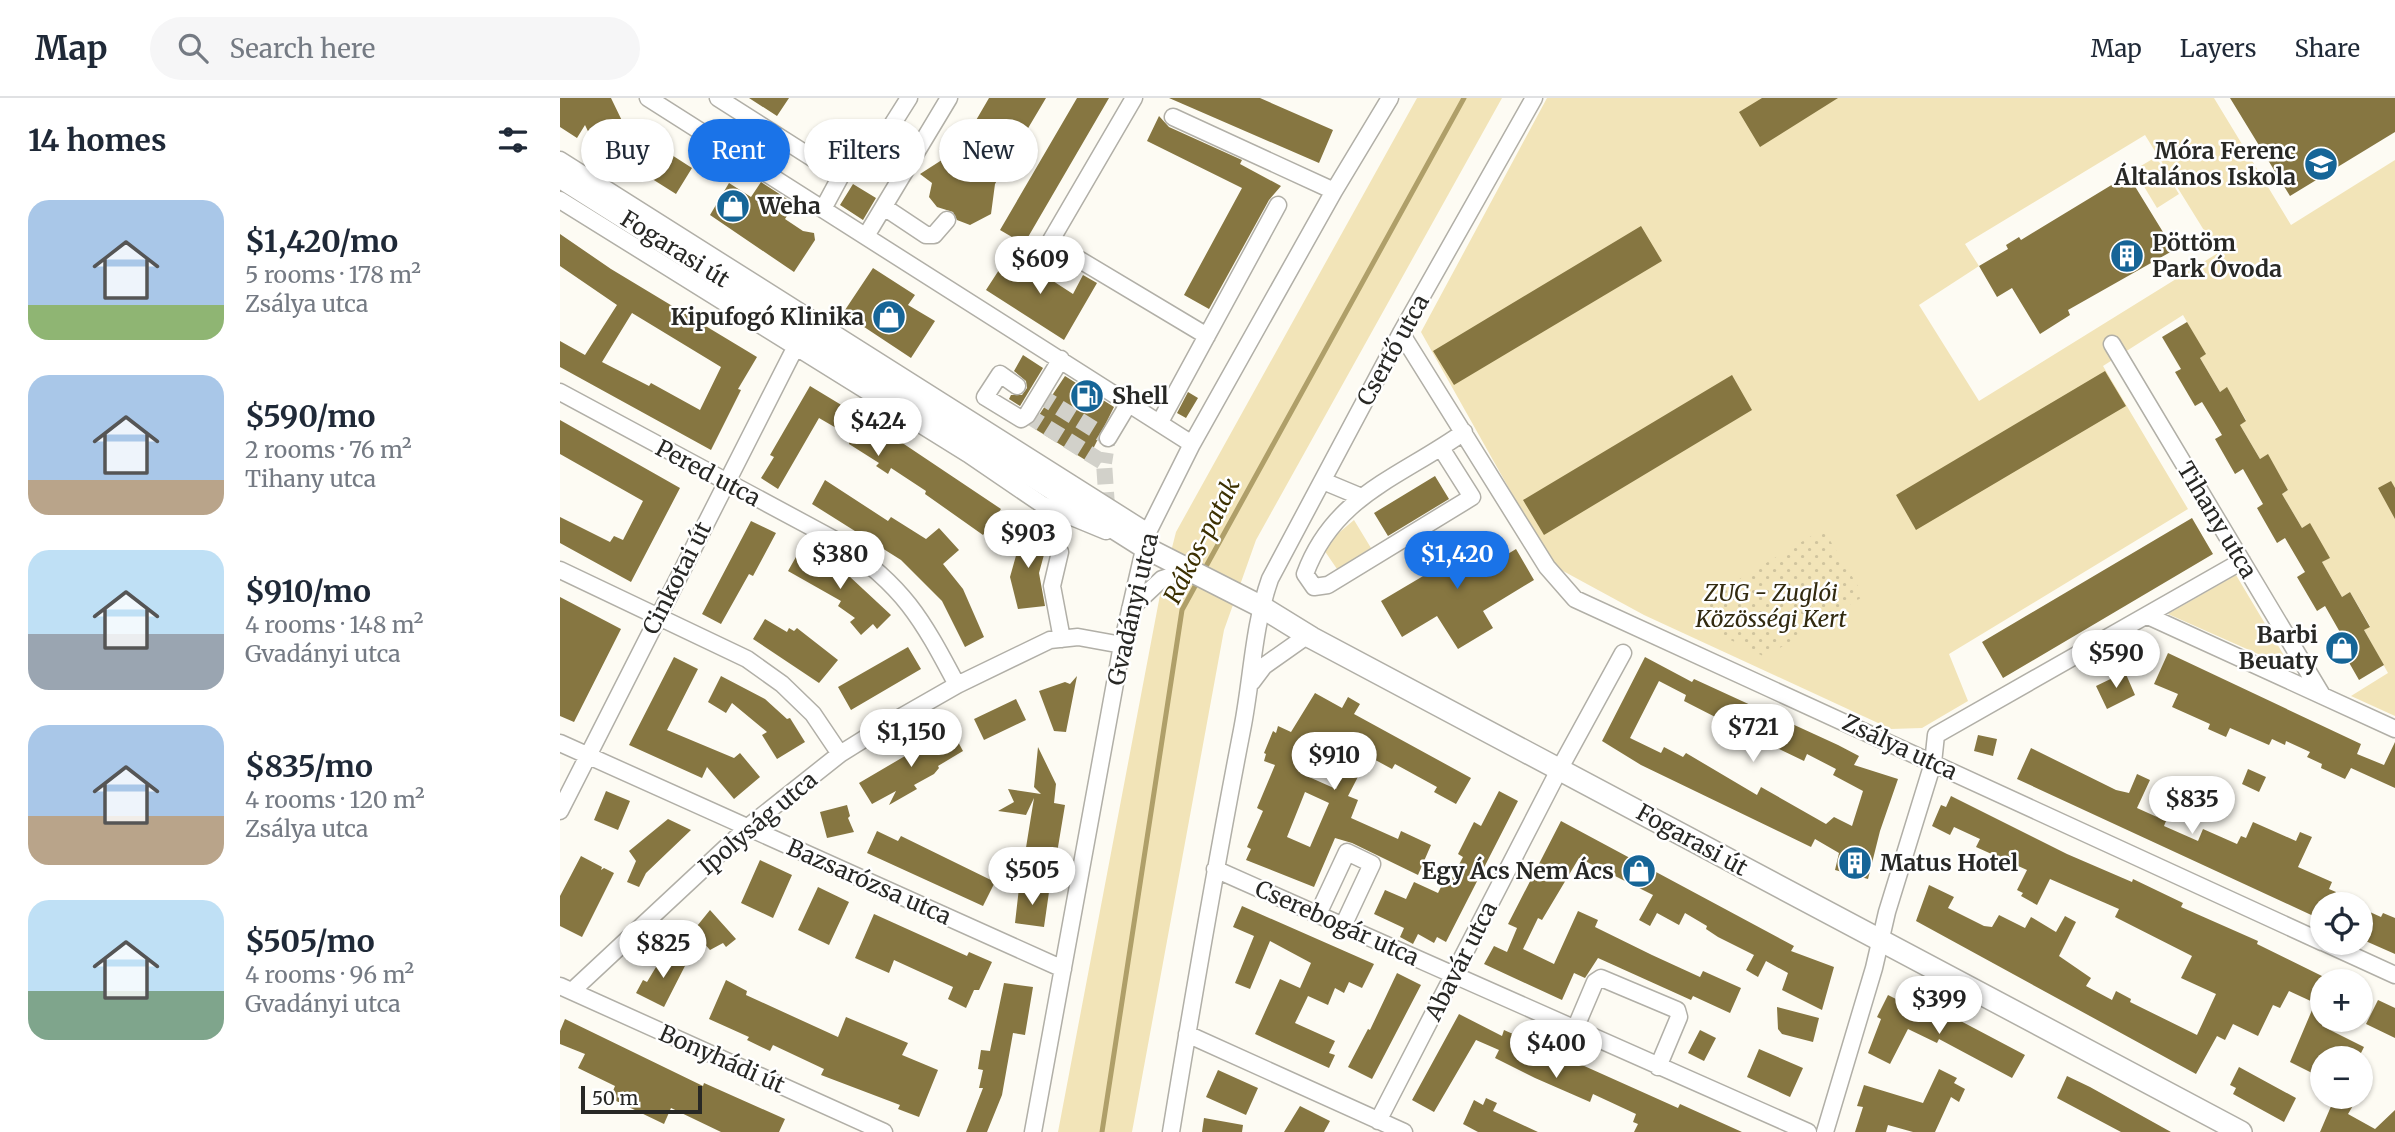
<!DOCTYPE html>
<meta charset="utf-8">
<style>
:root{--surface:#fff;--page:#f6f6f7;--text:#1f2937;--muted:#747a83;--line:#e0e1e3;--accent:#1a73e8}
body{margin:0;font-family:Merriweather,serif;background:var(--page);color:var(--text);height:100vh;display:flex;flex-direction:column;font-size:26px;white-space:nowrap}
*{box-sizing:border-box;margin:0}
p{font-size:23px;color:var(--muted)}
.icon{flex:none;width:38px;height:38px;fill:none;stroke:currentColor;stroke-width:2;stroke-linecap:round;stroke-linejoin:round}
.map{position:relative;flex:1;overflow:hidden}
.sheet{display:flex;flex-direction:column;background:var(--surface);width:560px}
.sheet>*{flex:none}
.guide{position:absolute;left:21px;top:21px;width:665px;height:63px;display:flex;gap:14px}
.tools{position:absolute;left:1750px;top:794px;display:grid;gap:14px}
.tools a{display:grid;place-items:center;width:63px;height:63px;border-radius:50%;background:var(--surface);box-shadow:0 2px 5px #0004;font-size:35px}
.scale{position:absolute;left:21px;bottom:18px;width:121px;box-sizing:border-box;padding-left:7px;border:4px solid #282825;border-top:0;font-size:19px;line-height:24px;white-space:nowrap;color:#282825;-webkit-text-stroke:5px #fff;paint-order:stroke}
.price{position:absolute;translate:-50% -60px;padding:0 16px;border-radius:24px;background:#fff;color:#222;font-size:23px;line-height:46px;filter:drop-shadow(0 2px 4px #0008)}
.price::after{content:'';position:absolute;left:50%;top:42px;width:21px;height:16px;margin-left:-10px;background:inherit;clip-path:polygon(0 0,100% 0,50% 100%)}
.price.on{background:var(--accent);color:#fff}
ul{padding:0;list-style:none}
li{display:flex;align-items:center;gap:21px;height:175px;padding:0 28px}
li span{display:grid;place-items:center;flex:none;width:196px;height:140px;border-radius:21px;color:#555}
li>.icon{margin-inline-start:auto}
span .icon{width:84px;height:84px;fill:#fffc;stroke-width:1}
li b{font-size:30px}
h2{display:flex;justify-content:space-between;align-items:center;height:84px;padding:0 28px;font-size:30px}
.pill{padding:0 24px;border-radius:32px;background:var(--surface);box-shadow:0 2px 5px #0004;font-size:24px;line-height:63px}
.pill.on{background:var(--accent);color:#fff}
header{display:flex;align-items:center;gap:42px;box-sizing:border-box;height:98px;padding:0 35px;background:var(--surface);border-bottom:2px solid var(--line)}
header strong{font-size:33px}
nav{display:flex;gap:38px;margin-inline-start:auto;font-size:24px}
.search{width:490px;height:63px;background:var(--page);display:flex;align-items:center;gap:18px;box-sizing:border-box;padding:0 24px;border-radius:38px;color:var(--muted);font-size:26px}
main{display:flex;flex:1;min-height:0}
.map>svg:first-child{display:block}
</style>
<header>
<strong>Map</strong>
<div class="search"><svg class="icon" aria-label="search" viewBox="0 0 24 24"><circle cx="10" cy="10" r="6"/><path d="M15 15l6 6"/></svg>Search here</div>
<nav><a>Map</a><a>Layers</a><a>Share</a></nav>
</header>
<main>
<section class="sheet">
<h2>14 homes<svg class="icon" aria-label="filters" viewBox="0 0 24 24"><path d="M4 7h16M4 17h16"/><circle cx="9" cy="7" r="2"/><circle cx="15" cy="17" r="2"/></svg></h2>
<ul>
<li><span style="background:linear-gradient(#a9c7e8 75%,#8fb573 0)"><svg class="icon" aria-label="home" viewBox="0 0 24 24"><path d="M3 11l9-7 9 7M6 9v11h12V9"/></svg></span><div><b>$1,420/mo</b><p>5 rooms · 178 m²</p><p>Zsálya utca</p></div></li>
<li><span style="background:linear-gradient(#a9c7e8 75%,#b9a48a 0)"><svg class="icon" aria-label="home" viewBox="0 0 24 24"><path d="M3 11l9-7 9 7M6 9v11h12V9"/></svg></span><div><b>$590/mo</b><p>2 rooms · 76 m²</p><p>Tihany utca</p></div></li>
<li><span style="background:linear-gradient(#bfe0f5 60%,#9aa5b1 0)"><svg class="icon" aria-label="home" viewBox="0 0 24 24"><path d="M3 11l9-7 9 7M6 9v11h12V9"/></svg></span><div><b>$910/mo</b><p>4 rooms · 148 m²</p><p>Gvadányi utca</p></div></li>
<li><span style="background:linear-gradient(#a9c7e8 65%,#b9a48a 0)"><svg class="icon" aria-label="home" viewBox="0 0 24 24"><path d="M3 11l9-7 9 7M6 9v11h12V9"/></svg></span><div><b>$835/mo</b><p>4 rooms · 120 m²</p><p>Zsálya utca</p></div></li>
<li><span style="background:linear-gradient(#bfe0f5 65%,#7fa58c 0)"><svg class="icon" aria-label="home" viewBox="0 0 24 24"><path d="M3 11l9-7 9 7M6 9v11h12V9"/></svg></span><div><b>$505/mo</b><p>4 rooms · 96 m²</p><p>Gvadányi utca</p></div></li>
</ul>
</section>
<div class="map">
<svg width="1835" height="1034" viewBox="0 0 1835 1034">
<defs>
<pattern id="garden-dots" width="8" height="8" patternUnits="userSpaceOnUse" patternTransform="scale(1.75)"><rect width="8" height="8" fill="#f2e4b8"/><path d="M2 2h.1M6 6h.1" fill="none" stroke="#d0c49e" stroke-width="1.8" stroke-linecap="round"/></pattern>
</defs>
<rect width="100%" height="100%" fill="#fdfbf3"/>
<path fill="#f2e4b8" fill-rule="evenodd" d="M857 0H942L696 442 664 532 572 1034H498L600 497 616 434Z
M987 0H1654L1731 127 1835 62V618L1791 598 1828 575 1804 532 1810 528 1790 494 1782 499 1762 464 1769 460 1750 426 1742 430 1722 396 1728 392 1708 357 1700 361 1680 327 1686 322 1667 290 1660 294 1640 260 1645 256 1623 217 1543 268 1628 411 1389 556 1408 603 1362 630 1331 631 1084 517 992 467 861 234ZM1585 37 1658 155 1419 303 1359 207 1419 168 1405 146Z
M1596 59 1619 96 1597 110 1574 72Z
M794 422 811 450 777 471 762 449Z
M1676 477 1732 571 1608 516Z"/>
<path fill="url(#garden-dots)" d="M1263 431 1304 498 1205 559 1146 530V501Z"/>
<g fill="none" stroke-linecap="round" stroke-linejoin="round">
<path stroke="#af9f69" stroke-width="5" d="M644 472 904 0
M542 1034 622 512 639 481"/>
</g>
<path fill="#867641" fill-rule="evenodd" d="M0 0H51L66 31 34 46 25 27 17 40 0 29Z
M189 0H229L217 18Z
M429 0H486L435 86 431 116 410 127 397 122 393 114 377 109 369 99 372 85 360 76 388 58 379 52 388 41 401 48Z
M517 0H549L464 146 440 132Z
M609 0H700L773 32 759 65Z
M1202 0H1278L1200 49 1179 14Z
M1670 0H1835V34L1730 98Z
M599 18 609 29 682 62 680 66 721 88 709 102 649 211 624 197 682 90 587 43Z
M79 36 132 70 116 96 62 62Z
M1568 77 1614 152 1508 212 1510 217 1480 236 1452 190 1437 199 1419 168 1448 151 1446 147 1459 139 1461 142Z
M201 84 235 106 225 121 243 133 254 135 255 142 234 174 150 117 169 85 191 99Z
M293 86 316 100 303 122 280 107Z
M1081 128 1102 163 894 287 873 253Z
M0 136 51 171 197 259 178 291 181 292 151 352 0 269V243L25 257 57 207 0 168ZM72 215 161 269 140 312 91 285 89 288 42 264Z
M450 155 513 196 523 177 537 185 504 242 426 192Z
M313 170 355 197 348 207 375 223 351 260 283 215Z
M1627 224 1646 256 1640 260 1660 294 1667 289 1686 323 1680 327 1700 361 1708 356 1728 392 1722 396 1742 430 1750 425 1770 460 1762 464 1782 499 1790 494 1810 529 1804 532 1824 567 1799 582 1779 547 1785 543 1765 508 1757 513 1737 479 1745 474 1725 440 1717 445 1697 410 1703 406 1683 371 1675 376 1655 341 1662 337 1653 322 1642 304 1635 308 1615 274 1621 271 1602 239Z
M463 257 483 270 460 308 449 301 451 297H462L467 290 466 283 454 273Z
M1545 273 1566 308 1356 432 1336 397Z
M1172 277 1192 312 984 437 963 402Z
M505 278 554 309 527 363 475 331 479 325 475 323Z
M250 288 326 334 441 411 423 437 365 396 366 393 331 370 328 376 316 368 319 365 289 346 290 338 259 320 218 391 201 380 214 359 210 357Z
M628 294 638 300 626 320 617 315Z
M0 322 120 390 71 484 0 445V419L50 444 54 438 63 442 83 403 0 356Z
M875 378 889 401 828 438 814 415Z
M265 382 328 423 331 419 366 441 379 430 399 452 383 466 403 491 424 539 405 549 382 503 341 462 252 406Z
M1831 383 1835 390V421L1818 390Z
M1632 420 1653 456 1443 580 1422 544Z
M191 423 216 435 193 478 189 476 161 526 142 516Z
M453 431 488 442 479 475 485 508 458 511 450 479 459 447 449 445Z
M901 433 923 471 956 451 974 482 923 513 933 530 898 551 877 518 842 539 821 503 875 471 865 455Z
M241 450 289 478 331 517 317 531 313 526 301 537 290 524 295 520 278 508 281 503 228 473Z
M0 499 61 531 14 624 0 618Z
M205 521 227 534 229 530 234 533 237 530 278 562 259 585 193 541Z
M348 549 361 571 291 612 278 589Z
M1608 555 1801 646 1797 656 1824 667 1835 644V690L1791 670 1785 681 1761 670 1762 666 1747 659 1750 654 1726 643 1725 647 1712 641 1709 647 1670 630 1666 639 1648 631 1650 626 1612 609 1618 596 1594 586Z
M114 559 138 571 107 632 174 660 180 655 200 679 174 701 147 669 142 680 69 647Z
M1085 559 1132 584 1134 581 1278 647 1299 658 1294 667 1338 681 1320 733 1308 781 1275 772 1279 755 1255 741 1251 749 1081 667 1042 643ZM1099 583 1126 597 1124 603 1167 625 1172 632 1187 639 1188 636 1244 663 1247 656 1276 671 1273 677 1303 693 1292 728 1274 719 1266 726 1201 689 1197 697 1126 655 1123 659 1104 649 1101 655 1070 640Z
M1565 574 1575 597 1547 611 1536 588Z
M161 578 205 601 227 621 230 620 245 644 217 661 202 637 207 634 172 605 166 615 148 604Z
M517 578 506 634 494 633 479 593 505 584 510 586Z
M755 595 782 610 788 599 800 606 794 616 911 680 896 706 874 694 877 689 835 666 832 671 808 658 802 671 788 698 798 702 791 720 838 741 841 733 871 747 858 777 792 745 775 740 754 789 686 762 691 751 687 749 703 713 697 710 715 667 704 663 706 656 704 655 713 633 716 635 718 628 731 634ZM759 635 795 655 776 691 740 675ZM745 694 769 705 750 749 727 739Z
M456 601 466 622 424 642 414 621Z
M391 631 403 653 378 668 379 670 374 676 354 687 357 691 329 707 336 693 312 706 299 685Z
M1418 637 1437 641 1433 658 1414 653Z
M478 649 496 686 494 705 505 707 495 767 464 762 474 700 466 717 438 713 454 704 448 691 481 696 474 689Z
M1471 650 1556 692 1569 695 1577 676 1590 682 1577 710 1606 723 1604 728 1638 743 1643 731 1677 746 1681 738 1686 740 1693 724 1736 743 1740 734 1752 739 1738 769 1772 784 1769 791 1776 794 1771 807H1762V822L1457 681Z
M1688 671 1706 679 1699 694 1682 686Z
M46 693 70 703 58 732 34 722Z
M939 693 958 703 886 844 877 839 874 845 858 836 853 846 840 839 844 830 814 816 825 792 846 801 854 784 878 795 883 785 888 788 903 759 898 756 914 724 921 728Z
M1391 698 1507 756 1572 784 1573 781 1623 805 1621 809 1698 843 1697 846 1762 878V928L1804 949 1798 961H1762V980L1730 964 1755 905 1729 893 1720 910 1713 907 1698 938 1673 926 1665 942 1657 938 1636 976 1356 823 1369 787 1394 799 1388 810 1424 828 1432 829 1439 817 1465 830 1471 819 1496 834 1505 818 1516 824 1499 858 1531 880 1526 888 1552 902 1556 893 1571 901 1570 904 1637 937 1656 896 1621 880 1632 858 1555 819 1559 811 1490 781 1477 807 1461 798 1463 795 1457 792 1467 772 1416 749 1420 741 1394 729 1390 737 1372 728 1381 707 1386 709Z
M287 707 290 718 288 720 294 734 267 740 260 714Z
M108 721 131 732 86 775 79 789 67 784 76 763 69 753Z
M1001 723 1234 848 1231 853 1274 869 1262 912 1222 892 1228 875 1206 863 1198 879 1186 872 1194 857 1158 839 1146 831 1147 828 1125 815 1119 827 1097 815 1090 828 1079 822 1093 797 1019 760 982 822 978 820 963 851 994 866 1018 813 1038 822 1035 829 1092 857 1140 879 1143 873 1181 890 1170 915 1133 898 1131 902 1038 860 1025 880 1014 875 1002 902 924 866 934 848 947 854 957 830 948 826Z
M317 733 338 743 341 738 435 784 423 808 307 755Z
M21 758 42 769 41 772 44 770 54 775 22 839 0 828V798Z
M200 762 232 777 213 820 181 805Z
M258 789 289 804 269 847 238 832Z
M459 790 489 794 484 829 455 825Z
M682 808 814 866 802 890 789 884 784 895 775 890 768 907 748 898 735 925 775 943 769 955 775 957 769 970 695 936 720 881 740 890 751 865 710 843 690 891 675 885 694 838 673 829Z
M1801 810 1821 819 1823 815 1835 820V856L1801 841Z
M150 812 176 841 166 849 163 845 150 852 133 833Z
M314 816 407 858 409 854 432 864 419 892H414L406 910 388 901 393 889 334 862 329 875 295 860Z
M109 853 128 862 104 909 76 895 83 882 87 884 99 864 103 866Z
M837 875 861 887 812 981 788 969 808 931 810 932Z
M166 882 187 893 186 897 278 939 286 919 348 945 342 957 378 972 359 1019 338 1011 340 1007 261 977 264 971 213 947 210 953 187 942 189 939 149 921Z
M444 885 473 889 465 937 453 935 442 997 427 1034H406L423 990H419L423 972 418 971 421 952 430 953Z
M1328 897 1372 919 1376 910 1465 957 1452 980 1379 941 1377 945 1348 931 1330 966 1308 955 1321 921 1317 919Z
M1818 902 1835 910V940L1806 926Z
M1217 909 1259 920 1253 944 1222 936 1218 931Z
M899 916 942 938 944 932 1118 1010 1120 1006 1182 1034H1074L1078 1026 1073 1024 1076 1016 1033 996 1030 1004 975 980 935 960 939 952 916 942 874 1014 852 1002Z
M5 921 143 988 144 985 225 1021 219 1034H161L111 1010 104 1026 50 1000 55 988 18 970 25 956 0 946V933Z
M1140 932 1156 940 1144 963 1128 955Z
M1199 951 1243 970 1230 999 1187 979Z
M1679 969 1736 1000 1724 1024 1673 996 1676 990 1670 987Z
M1379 971 1397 980 1394 985 1405 991 1399 1004 1391 999 1375 1034H1353L1328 1027 1326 1034H1295L1303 1009 1297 1008 1304 987 1363 1005Z
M658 972 698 990 686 1017 646 999Z
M1507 978 1530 989 1611 1034H1561L1497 1000Z
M1775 999 1794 1006 1788 1016 1815 1031 1835 1012V1034H1760Z
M926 1000 937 1005 933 1013 978 1034H918L903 1026 914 1002 923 1007Z
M740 1008 770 1023 764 1034H724Z
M644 1020 683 1027 682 1034H642Z"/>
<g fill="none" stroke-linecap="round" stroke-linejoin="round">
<path stroke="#d2d1ca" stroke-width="16" stroke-dasharray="16 8" stroke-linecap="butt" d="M479 297 548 340 544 365
M467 317 544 365 547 408"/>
<g stroke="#b1afa7" stroke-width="19">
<path id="minor" d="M88 0 632 346
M158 0 268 70 284 72
M574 0 490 144 647 238
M613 19 774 93
M0 62 588 434
M0 102 408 356 483 407 546 433
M324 109 366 137H374L387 122
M263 111 284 72 303 63 318 49 349 0
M306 138 389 0
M841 235 987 469 1015 501 1762 844
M1552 246 1762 597
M457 288 440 276 425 299 461 321 467 317 501 261
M0 294 279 444C344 489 361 519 397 587
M600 324 718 107
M548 340 569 305
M881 350 912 399 768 487 754 489 745 476C774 397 841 379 904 334
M763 383 799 398
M500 454 492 488 502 541
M0 472 187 561 222 586 253 616 280 656
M570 511 602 481 630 472
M1588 518 1835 631
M692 584 704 568 748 537
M0 645 503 871
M0 713 236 248
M655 771 1248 1034
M758 816 787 754 812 766 783 828
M1765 845 1835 877
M0 888 324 1034
M12 893 188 729 280 656 320 631 397 587 490 542 518 539 562 547
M1015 931 1035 884 1041 880 1117 912 1119 919 1098 969
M627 936 844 1034
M818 1023 1000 670 1063 555
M473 1034 562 547 588 434 632 346 774 93 830 0
M611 1034C633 900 656 766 682 632 692 582 693 529 710 481L841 235 974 0
M1265 1034 1314 870 1327 814 1373 665 1376 637 1682 463"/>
</g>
<g stroke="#b1afa7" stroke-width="24">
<path id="major" d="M0 79 584 449 700 508 752 540 1681 1034"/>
</g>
<use href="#minor" stroke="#fff" stroke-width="16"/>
<use href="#major" stroke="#fff" stroke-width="21"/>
</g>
<defs>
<g id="school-disc" transform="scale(1.75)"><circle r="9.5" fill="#166597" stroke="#fff"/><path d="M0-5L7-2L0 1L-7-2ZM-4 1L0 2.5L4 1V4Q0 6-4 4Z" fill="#fff"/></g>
<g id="shop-disc" transform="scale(1.75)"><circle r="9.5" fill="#166597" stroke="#fff"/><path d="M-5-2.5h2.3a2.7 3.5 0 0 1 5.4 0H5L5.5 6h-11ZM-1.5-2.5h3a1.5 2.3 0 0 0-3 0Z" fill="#fff"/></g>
<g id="building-disc" transform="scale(1.75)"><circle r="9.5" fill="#166597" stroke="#fff"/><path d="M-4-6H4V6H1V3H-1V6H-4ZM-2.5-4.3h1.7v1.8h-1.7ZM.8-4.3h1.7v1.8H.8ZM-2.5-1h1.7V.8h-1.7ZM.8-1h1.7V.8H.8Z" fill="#fff"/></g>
<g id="fuel-disc" transform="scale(1.75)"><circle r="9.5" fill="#166597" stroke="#fff"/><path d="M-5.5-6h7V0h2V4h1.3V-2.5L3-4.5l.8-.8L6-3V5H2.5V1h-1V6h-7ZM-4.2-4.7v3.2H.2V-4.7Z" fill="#fff"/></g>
</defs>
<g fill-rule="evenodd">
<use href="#school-disc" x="1761" y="66"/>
<use href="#shop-disc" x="173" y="108"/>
<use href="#building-disc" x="1567" y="158"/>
<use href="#shop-disc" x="329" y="219"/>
<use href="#fuel-disc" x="527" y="298"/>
<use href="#shop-disc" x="1782" y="550"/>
<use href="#building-disc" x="1295" y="765"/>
<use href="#shop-disc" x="1079" y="773"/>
</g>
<g text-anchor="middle" stroke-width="5" stroke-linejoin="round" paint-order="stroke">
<g font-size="23" font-weight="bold" fill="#282825" stroke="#fff" text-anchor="end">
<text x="1736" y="61">Móra Ferenc<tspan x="1736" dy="26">Általános Iskola</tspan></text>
<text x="198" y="116" text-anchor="start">Weha</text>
<text x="1592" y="153" text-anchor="start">Pöttöm<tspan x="1592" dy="26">Park Óvoda</tspan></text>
<text x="304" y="227">Kipufogó Klinika</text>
<text x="552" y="306" text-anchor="start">Shell</text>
<text x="1758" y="545">Barbi<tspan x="1758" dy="26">Beuaty</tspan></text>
<text x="1320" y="773" text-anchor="start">Matus Hotel</text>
<text x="1054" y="781">Egy Ács Nem Ács</text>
</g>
<g font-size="23" fill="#282825" stroke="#fff">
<text transform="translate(115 151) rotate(32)" y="8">Fogarasi út</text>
<text transform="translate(833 252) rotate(-61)" y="8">Csertő utca</text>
<text transform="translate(148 375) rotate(28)" y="8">Pered utca</text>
<text transform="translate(1657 422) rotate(59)" y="8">Tihany utca</text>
<text transform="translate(117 480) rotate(-63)" y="8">Cinkotai út</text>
<text transform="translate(573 511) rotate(-77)" y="8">Gvadányi utca</text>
<text transform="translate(1340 649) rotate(25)" y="8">Zsálya utca</text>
<text transform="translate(198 725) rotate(-40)" y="8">Ipolyság utca</text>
<text transform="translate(1132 742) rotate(29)" y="8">Fogarasi út</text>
<text transform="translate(309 784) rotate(24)" y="8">Bazsarózsa utca</text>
<text transform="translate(777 825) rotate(24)" y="8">Cserebogár utca</text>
<text transform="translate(901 863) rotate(-63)" y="8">Abavár utca</text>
<text transform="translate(162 961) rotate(24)" y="8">Bonyhádi út</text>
</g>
<g font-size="23" font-style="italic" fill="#322a10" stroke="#fff">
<text x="1211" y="503">ZUG - Zuglói<tspan x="1211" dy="26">Közösségi Kert</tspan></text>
</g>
<g font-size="24" font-style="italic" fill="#3c3001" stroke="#fff">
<text transform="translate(642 443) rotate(-63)" y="8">Rákos-patak</text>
</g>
</g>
</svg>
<div class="tools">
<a><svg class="icon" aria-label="locate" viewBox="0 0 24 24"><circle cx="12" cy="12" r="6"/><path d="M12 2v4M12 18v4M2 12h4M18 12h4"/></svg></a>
<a>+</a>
<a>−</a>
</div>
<div class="scale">50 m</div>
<b class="price" style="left:480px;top:198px">$609</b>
<b class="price" style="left:318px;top:360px">$424</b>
<b class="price" style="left:468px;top:472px">$903</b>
<b class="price" style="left:280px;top:493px">$380</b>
<b class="price on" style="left:897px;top:493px">$1,420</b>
<b class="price" style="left:1556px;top:592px">$590</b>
<b class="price" style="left:1193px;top:666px">$721</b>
<b class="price" style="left:351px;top:671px">$1,150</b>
<b class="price" style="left:774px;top:694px">$910</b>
<b class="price" style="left:1632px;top:738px">$835</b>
<b class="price" style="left:472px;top:809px">$505</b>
<b class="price" style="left:103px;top:882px">$825</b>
<b class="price" style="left:1379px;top:938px">$399</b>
<b class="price" style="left:996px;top:982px">$400</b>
<div class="guide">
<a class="pill">Buy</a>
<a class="pill on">Rent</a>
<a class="pill">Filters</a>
<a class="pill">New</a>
</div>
</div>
</main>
